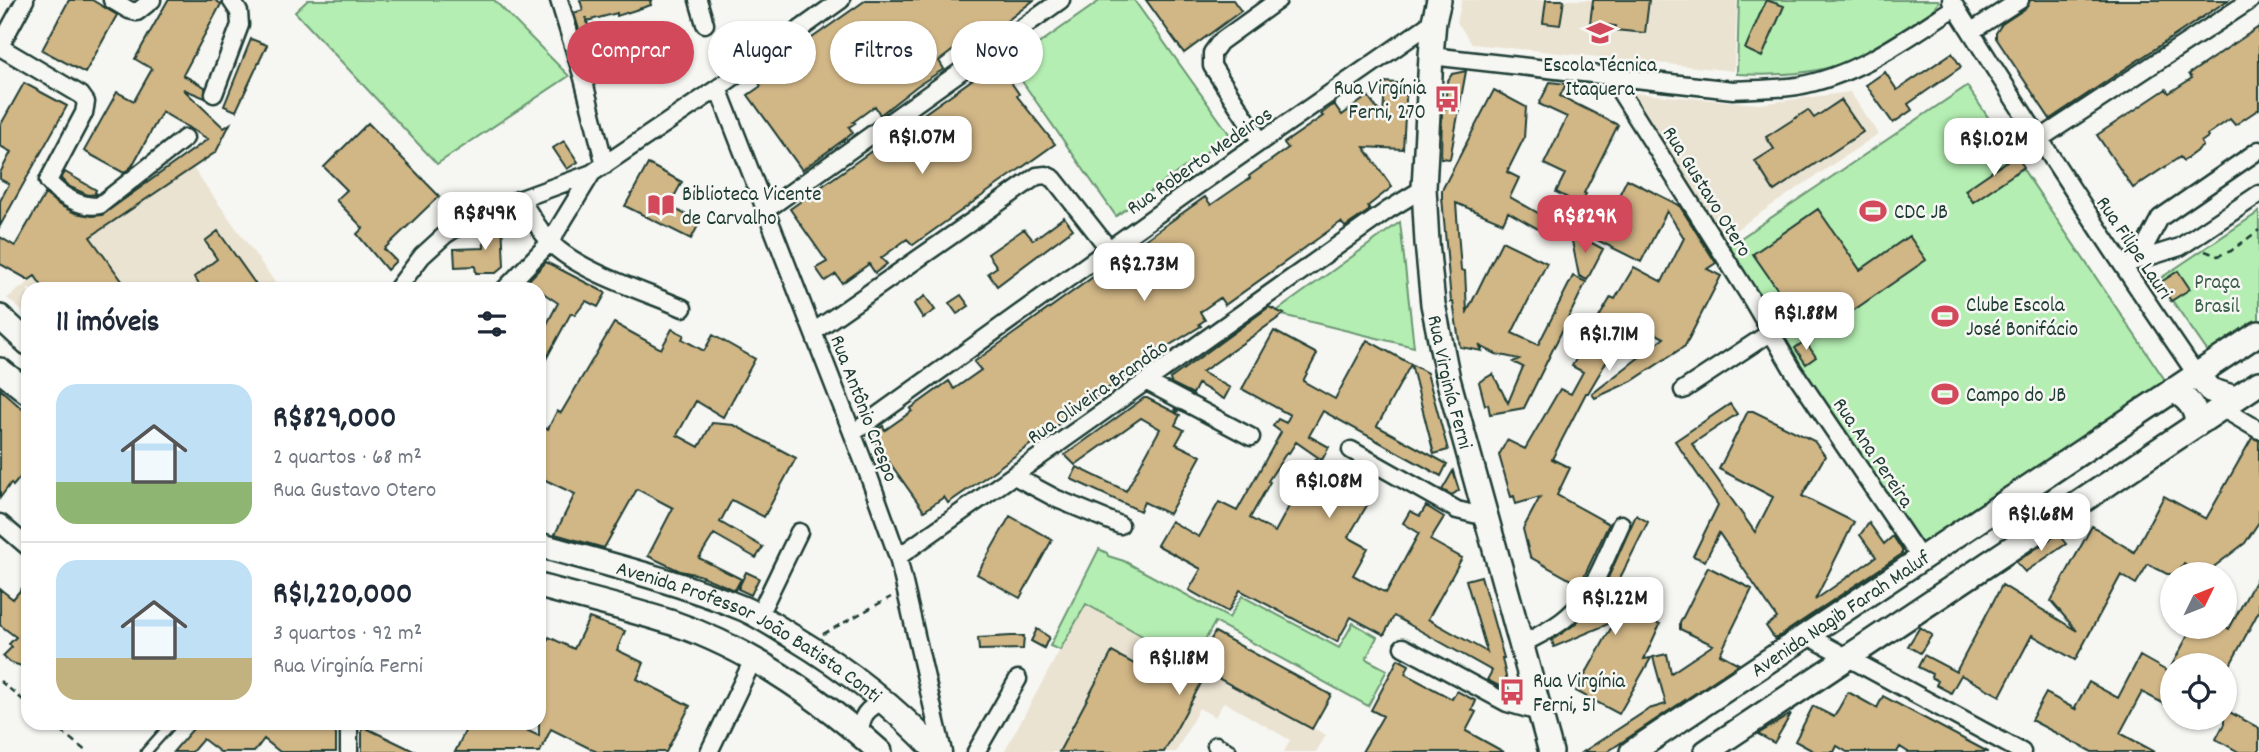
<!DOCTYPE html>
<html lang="pt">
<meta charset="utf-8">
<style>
:root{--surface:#fff;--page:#f6f6f7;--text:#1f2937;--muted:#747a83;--line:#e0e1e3;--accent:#d1495b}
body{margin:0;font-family:Dekko,sans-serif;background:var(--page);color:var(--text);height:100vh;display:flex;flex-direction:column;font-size:26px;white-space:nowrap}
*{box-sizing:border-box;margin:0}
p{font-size:23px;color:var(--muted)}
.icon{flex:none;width:38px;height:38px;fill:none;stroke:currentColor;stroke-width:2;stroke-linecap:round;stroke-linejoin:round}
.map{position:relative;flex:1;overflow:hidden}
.side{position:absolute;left:21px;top:282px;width:525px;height:448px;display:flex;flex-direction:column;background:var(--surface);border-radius:21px;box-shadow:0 2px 5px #0004}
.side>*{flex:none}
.banner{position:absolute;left:567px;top:21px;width:665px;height:63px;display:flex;gap:14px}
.needle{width:46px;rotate:47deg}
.fabs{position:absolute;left:2160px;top:562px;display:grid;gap:14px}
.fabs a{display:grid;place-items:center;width:77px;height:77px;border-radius:50%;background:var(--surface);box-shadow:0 2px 5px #0004;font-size:35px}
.price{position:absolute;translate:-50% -60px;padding:0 16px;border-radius:14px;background:#fff;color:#222;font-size:23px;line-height:46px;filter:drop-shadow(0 2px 4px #0008)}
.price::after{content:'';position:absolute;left:50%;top:42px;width:21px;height:16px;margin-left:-10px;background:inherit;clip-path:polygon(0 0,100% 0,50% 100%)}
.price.on{background:var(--accent);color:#fff}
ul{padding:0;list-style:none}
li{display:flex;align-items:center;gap:21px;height:175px;padding:0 35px}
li+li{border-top:2px solid var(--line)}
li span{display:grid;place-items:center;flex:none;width:196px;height:140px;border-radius:21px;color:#555}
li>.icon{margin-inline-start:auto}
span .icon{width:84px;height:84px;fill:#fffc;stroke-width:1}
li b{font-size:30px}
h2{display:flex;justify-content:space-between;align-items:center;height:84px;padding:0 35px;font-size:30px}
.tag{padding:0 24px;border-radius:32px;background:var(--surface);box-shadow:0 2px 5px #0004;font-size:24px;line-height:63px}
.tag.on{background:var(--accent);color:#fff}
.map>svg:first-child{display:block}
</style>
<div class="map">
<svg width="2259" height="752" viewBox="0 0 2259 752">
<rect width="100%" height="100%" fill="#f6f6f2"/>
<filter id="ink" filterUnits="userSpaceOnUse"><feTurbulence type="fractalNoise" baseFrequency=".0143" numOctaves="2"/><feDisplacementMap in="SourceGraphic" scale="14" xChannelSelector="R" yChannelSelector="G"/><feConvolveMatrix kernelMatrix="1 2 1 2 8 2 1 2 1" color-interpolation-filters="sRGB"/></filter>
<g filter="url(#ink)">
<path fill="#ebe3d2" d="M1462 0H1737L1734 71 1472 44 1457 22Z
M1850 92 1878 134 1722 239 1633 93 1759 104Z
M193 168 280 289H28V316L7 298 105 226Z
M1085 604 1326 735 1316 752H1284L1290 740 1224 702 1215 717 1199 708 1176 752H1004Z"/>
<path fill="#b4eeb2" stroke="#6a9673" stroke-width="2" d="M308 0H494L569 76 437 164 295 12Z
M1101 0H1134L1230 135 1116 216 1010 64Z
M1739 0H1938L1939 2C1927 18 1910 29 1893 39 1838 72 1799 77 1737 74Z
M1967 86 2167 383 1923 546 1723 250Z
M2259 212V322L2210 355 2158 280Z
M1400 222 1414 347 1274 313Z
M1099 549 1107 553 1108 556 1124 561 1229 618 1242 596 1339 648 1353 623 1377 637 1366 659 1387 670 1368 706 1215 622 1192 664 1086 604 1060 650 1050 646Z"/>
<path fill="#d1b686" stroke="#1f3d34" stroke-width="2" d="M69 0H92L117 15 85 73 42 50Z
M168 0H215L221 4 183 75 205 87V98L183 89 224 128 230 124 216 152 90 237 128 289H44L35 276 29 280 0 264V237L15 246 45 194 59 205 75 213 92 216 102 215 208 139 162 112 132 166 124 173 84 151 117 92 134 101 152 69 135 59Z
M580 0H653L650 1 651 5 617 16V13L587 21 586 17 589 29 580 33 574 13 583 10Z
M866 0H1034L969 50 964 42 939 61 944 69 917 86 880 115 875 106 853 122 855 123 849 127 853 133 802 170 748 95 761 86 755 78Z
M1146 0H1233L1241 11 1184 53Z
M1546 0H1564L1560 25 1543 23Z
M1593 0H1649L1645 33 1615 30 1616 26 1590 23Z
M1766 0 1784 6 1762 57 1745 49Z
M2030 0H2228L2050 119 1996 38V33L2002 24 2026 8Z
M2259 27V109L2235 125 2230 119 2207 135 2208 137 2201 142 2203 146 2183 161 2180 157 2133 188 2097 135 2166 89 2169 93 2192 78 2189 74Z
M251 39 267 45 236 111 224 106Z
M1952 53 1961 67 1908 104 1912 110 1893 123 1866 85 1885 72 1897 90Z
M997 62 1019 94 1017 96 1055 144 913 245 907 239 881 258 887 264 875 273 869 264 842 283 836 274 825 281 816 268 827 262 790 209Z
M1466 71 1450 159 1441 158 1442 109H1445L1447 82 1452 74Z
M1385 82 1407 84 1403 149 1364 147 1392 187 1368 206 1370 210 1345 227 1341 222 1225 305 1220 298 1200 312 1205 320 1199 324 1201 326 1160 351 980 481 948 503 944 497 924 511 870 435 883 426 885 430 912 411 910 409 949 381 954 389 981 370 974 362 1205 197 1211 205 1250 178 1249 176 1288 148 1284 143 1323 116 1321 114 1334 104 1342 115 1368 96 1383 117Z
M1550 82 1566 84 1560 96 1618 125 1584 193 1586 194 1581 205 1556 192 1565 174 1544 164 1567 117 1539 104Z
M24 83 67 106 0 226V201L9 184 0 179V173L11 152 0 146V126Z
M1494 90 1526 107 1524 138 1507 172 1519 178 1510 197 1564 228 1558 240 1508 212 1503 223 1456 203 1461 270 1465 271 1467 312 1502 241 1547 263 1512 333 1538 345 1573 276 1586 282 1524 408 1490 414 1488 404 1485 405 1479 382 1493 374 1508 403 1523 367 1513 362 1519 359 1496 354 1480 346 1482 351 1460 347 1453 302H1451L1442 197V190Z
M1841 100 1863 132 1774 191 1755 161 1774 149 1766 137 1808 110 1814 118Z
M368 123 439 196 384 249 396 261 387 270 357 234 363 228 336 200 347 190 324 167Z
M564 141 578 162 567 169 553 148Z
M2016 155 2024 167 1973 202 1965 190Z
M648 164 682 182 669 206 700 222 691 239 625 206Z
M65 172 96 190 95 192 97 194 88 195 70 187 61 179Z
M1627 179 1679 205 1716 263 1707 269 1721 276 1685 346 1632 381 1595 398 1592 394 1664 338 1631 320 1588 393H1586L1552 459 1570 468 1557 495 1609 524 1580 585 1530 557 1523 529 1540 497 1516 504 1514 496 1511 497 1499 455 1507 440 1525 449 1560 389 1571 394 1583 372 1572 366 1583 347 1582 346 1611 297 1615 299 1634 267 1662 282 1684 238 1667 211 1641 262 1597 240Z
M1818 209 1860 270 1909 236 1926 260 1812 339 1753 254Z
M1064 217 1073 229 997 286 988 273 997 267 988 254 1024 229 1033 240Z
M502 221 504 266 496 273H476L475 266 455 267 454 249 484 248 483 225Z
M218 231 259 289H202L194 277 217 259 205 241Z
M1570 231 1603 249 1587 280 1579 276Z
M546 262 606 293 598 307 586 301 575 315 571 313 539 372V339L558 303 527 282Z
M2178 271 2190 289 2171 301 2161 285V282Z
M961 295 969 306 957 314 949 303Z
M925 296 935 310 923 318 914 304Z
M1269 307 1284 314 1202 372 1230 388 1224 399 1198 384 1193 394 1171 383 1170 379Z
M614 323 661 349 672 329 684 335 682 339 704 351 713 335 755 359 723 417 696 401 677 435 699 447 712 423 734 425 796 458 764 517 732 500 720 522 763 547 756 558 714 534 699 558 741 579 735 590 699 575 680 571 648 556 673 508 637 489 604 548 555 534 575 494 539 477V427L548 429 557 411 561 413Z
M1274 331 1317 354 1303 381 1335 399 1367 340 1411 364 1377 426 1447 464 1441 476 1323 411 1309 436 1329 447 1322 460 1296 442 1289 453 1287 452 1268 481 1270 482 1250 518 1275 532 1315 459 1339 472 1330 488 1352 500 1361 484 1375 492 1348 537 1368 548 1353 575 1386 593 1419 533 1403 523 1410 511 1420 516 1426 506 1444 517 1430 540 1462 558 1428 619 1487 652 1466 580 1481 576 1504 658H1502L1509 691 1487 680 1492 671 1394 616 1384 635 1351 617 1337 642 1240 590 1228 612 1189 590 1201 569 1157 545 1171 521 1199 537 1219 502 1237 511 1280 434 1281 432 1273 426 1278 419 1286 423 1290 415 1242 389Z
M1805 341 1816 357 1806 364 1795 348Z
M1411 364 1427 373 1448 450 1434 454Z
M0 389 28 414V468L13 486 11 483 0 498Z
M1144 398H1147L1176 413 1175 409 1178 410 1177 414 1180 415 1175 425 1184 430 1176 444 1201 456 1169 514 1144 502 1140 511 1071 479 1077 467 1126 491 1160 429 1141 418 1075 465 1065 455Z
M1730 404 1737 414 1692 444 1755 532 1773 497 1719 469 1748 411H1753L1814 441 1825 456 1802 496 1854 522 1815 600 1876 557 1860 535 1869 523 1884 544 1893 536 1902 550V554L1775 639 1766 626 1777 618 1719 533 1705 561 1693 556 1718 505 1675 441Z
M2252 438 2259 440V522L2245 543 2211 569 2203 574H2195L2184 564 2178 574H2167L2148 564 2136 584 2121 575 2075 660 2032 635 2000 696 1961 675 1951 693 1936 685 1938 681 1931 677 1932 674 1918 667 1924 655 1956 672 2002 585 2077 631 2051 601 2092 526 2134 552 2164 496 2206 519Z
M1453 471 1459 490 1452 495 1442 490Z
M1636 515 1648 522 1609 600 1660 624 1644 659 1651 658 1619 714 1576 691 1615 621 1554 647 1552 640 1574 625 1594 603 1608 578Z
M1010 516 1052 540 1020 598 977 574Z
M2058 534 2066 544 2025 572 2016 562Z
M1708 567 1752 589 1720 654 1739 664 1607 752H1583L1649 709 1666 704 1653 657 1667 654 1671 673 1713 645 1680 629V623Z
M746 572 759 578 751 595 738 589Z
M2259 574V611L2230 665H2172L2193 626H2225L2229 629Z
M28 581V668L9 662 3 656 12 647 9 644 16 637 0 625V589L13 599Z
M589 618 625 631 617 650 644 663 637 679 690 706 666 752H597L551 729 540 752H455L469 723H511L539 736V648L543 649 549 637 574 649Z
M1920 627 1932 635 1920 653 1908 646Z
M1037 629 1049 637 1044 648 1031 641Z
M1215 632 1331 695 1312 729 1207 672 1164 752H1059L1112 652 1136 665 1146 647 1170 660 1167 665 1190 677Z
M1011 636H1024L1023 649 979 650 978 638Z
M2140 656 2172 674V708L2142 692 2120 733 2155 752H2092L2031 720 2046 693 2077 710 2075 707 2089 682 2118 698Z
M1398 659 1409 665 1405 674 1452 699 1457 691 1476 701 1472 710 1476 712 1466 731 1504 752H1362L1383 716 1371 710Z
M1848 692 1877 708 1883 696 1988 752H1908L1900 747 1897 752H1847L1837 746 1834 752H1815L1795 741 1813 706 1834 717Z
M2224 709 2259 728V752H2239L2216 739 2224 724Z
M1791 714 1774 743 1758 734Z
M198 723H321L336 734V752H280L264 739 254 752H220L203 739 192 752H173Z
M362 726 416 752H362Z"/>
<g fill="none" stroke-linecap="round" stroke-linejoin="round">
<g stroke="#1f3d34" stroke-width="13">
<path id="lane" d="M146 752 172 723"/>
</g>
<g stroke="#1f3d34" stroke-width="21">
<path id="street" d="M112 0 129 10 137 12 152 0
M559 0 583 78 605 165
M698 0 705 24
M1951 0C2030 126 2112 251 2196 374
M1972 31 2020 0
M0 46 25 0
M0 47 81 95 86 102 84 113 48 181C59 195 82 209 100 205L185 138
M1431 56 1733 90C1754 89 1776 89 1797 86 1856 76 1906 39 1955 7
M1609 74 1752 300 1793 370 1921 559
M718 88 866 468 898 557 943 752
M214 94 240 25 239 12 231 0
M2038 140 2251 0
M1261 142 1212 66V53L1220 42 1278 0
M520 199C530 213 539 231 551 243 578 271 646 292 683 308
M766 210 1061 0
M2138 259 2160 218 2259 150
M2135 261 2180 247 2259 194
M397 289 422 256 445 235 467 221 499 207 592 173 718 88 841 0
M505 289 550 242 592 173
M813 332 1037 176 1046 175 1054 179 1109 249
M1147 382 1251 437
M1683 390 1771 332
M2222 408 2259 430
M853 433 1194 188 1434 21
M1351 450 1457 510 1486 517
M1014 476 1057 499 1120 525
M0 523 28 547
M898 557 1388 210 1424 188
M758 617 799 532
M1808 636 2022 752
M1521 645C1536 636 1554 629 1567 617 1594 594 1606 556 1621 524
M1403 647 1507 703 1539 712
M349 723V752
M860 734C861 716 866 709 883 701
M1216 745 1228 752
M709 752 753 660
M976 752 1018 679"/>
</g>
<g stroke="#1f3d34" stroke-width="28">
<g id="secondary">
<path id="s1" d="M1439 0 1434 21 1431 56 1424 188 1427 243 1433 304 1448 379 1551 752"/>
<path d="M0 317 28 343"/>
<path d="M0 370 28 392"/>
<path d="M2196 374 2210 390 2235 398"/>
<path d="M2173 390C2188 399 2196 407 2197 424"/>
<path id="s2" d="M539 545C607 564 676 581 742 608 759 615 776 627 793 637 846 669 895 707 937 752"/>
<path d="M539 586C583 598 629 609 673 623 750 649 820 698 880 752"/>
<path id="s3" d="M1632 752 2259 333"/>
<path d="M1706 752 2259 383"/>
</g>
</g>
<path stroke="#1f3d34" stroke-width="2.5" stroke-dasharray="7 5" stroke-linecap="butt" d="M2205 251 2218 256 2231 251 2259 230
M823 634 891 597
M0 681 28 704
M51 723 87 752"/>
<use href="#lane" stroke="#f6f6f2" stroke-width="8"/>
<use href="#street" stroke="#f6f6f2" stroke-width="16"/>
<use href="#secondary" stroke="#f6f6f2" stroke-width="23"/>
</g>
</g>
<defs>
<g id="university-bare" transform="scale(2.1)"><path d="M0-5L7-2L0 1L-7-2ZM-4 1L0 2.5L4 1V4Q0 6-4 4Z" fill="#d1495b" stroke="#f6f6f2" stroke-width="2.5" paint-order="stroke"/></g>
<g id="bus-bare" transform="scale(2.1)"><path d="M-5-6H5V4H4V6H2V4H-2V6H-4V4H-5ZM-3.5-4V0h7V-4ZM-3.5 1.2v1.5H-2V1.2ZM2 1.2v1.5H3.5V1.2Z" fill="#d1495b" stroke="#f6f6f2" stroke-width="2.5" paint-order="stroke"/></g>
<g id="library-bare" transform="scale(2.1)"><path d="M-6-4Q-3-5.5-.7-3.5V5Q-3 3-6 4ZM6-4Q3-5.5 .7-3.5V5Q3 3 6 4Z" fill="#d1495b" stroke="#f6f6f2" stroke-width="2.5" paint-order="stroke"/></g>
<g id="stadium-bare" transform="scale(2.1)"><path d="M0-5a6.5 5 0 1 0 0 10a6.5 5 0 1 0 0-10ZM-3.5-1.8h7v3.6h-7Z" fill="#d1495b" stroke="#f6f6f2" stroke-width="2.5" paint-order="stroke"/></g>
</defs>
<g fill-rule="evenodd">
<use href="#university-bare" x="1600" y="33"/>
<use href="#bus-bare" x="1447" y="99"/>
<use href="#library-bare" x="661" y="205"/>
<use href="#stadium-bare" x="1873" y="211"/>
<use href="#stadium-bare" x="1945" y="316"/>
<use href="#stadium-bare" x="1945" y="394"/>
<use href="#bus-bare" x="1512" y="692"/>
</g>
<g text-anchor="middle" stroke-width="5" stroke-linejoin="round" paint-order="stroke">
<g font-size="21" fill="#1f3d34" stroke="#f6f6f2" text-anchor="start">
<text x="1600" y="71" text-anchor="middle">Escola Técnica<tspan x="1600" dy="24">Itaquera</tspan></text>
<text x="1426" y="94" text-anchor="end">Rua Virgínia<tspan x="1426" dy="24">Ferni, 270</tspan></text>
<text x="682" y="200">Biblioteca Vicente<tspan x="682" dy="24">de Carvalho</tspan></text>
<text x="1894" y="218">CDC JB</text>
<text x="1966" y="311">Clube Escola<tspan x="1966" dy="24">José Bonifácio</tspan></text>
<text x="1966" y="401">Campo do JB</text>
<text x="1533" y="687">Rua Virgínia<tspan x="1533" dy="24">Ferni, 51</tspan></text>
</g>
<g font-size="21" fill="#1f3d34" stroke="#f6f6f2">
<text transform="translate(1199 160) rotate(-35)" y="7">Rua Roberto Medeiros</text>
<text transform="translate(1708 191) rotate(58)" y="7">Rua Gustavo Otero</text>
<text transform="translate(2135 247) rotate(56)" y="7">Rua Filipe Lauri</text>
<text dy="7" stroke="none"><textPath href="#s1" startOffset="385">Rua Virginía Ferni</textPath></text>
<text transform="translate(1097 391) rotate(-35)" y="7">Rua Oliveira Brandão</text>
<text transform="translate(865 408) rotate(69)" y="7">Rua Antônio Crespo</text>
<text transform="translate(1874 452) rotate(56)" y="7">Rua Ana Pereira</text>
<text dy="7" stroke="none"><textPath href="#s3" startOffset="250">Avenida Nagib Farah Maluf</textPath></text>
<text dy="7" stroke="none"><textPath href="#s2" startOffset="229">Avenida Professor João Batista Conti</textPath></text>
</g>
<g font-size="21" fill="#3d604d" stroke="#f6f6f2">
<text x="2217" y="288">Praça<tspan x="2217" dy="24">Brasil</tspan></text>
</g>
</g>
</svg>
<div class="fabs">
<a><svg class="needle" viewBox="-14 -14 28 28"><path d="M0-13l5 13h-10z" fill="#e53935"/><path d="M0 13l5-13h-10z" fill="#747a83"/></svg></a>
<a><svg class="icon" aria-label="locate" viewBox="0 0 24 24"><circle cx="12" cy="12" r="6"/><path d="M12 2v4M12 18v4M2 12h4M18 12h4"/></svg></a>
</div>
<b class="price" style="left:922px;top:176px">R$1.07M</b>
<b class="price" style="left:1994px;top:178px">R$1.02M</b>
<b class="price" style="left:485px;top:252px">R$849K</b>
<b class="price on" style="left:1585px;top:255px">R$829K</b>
<b class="price" style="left:1144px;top:303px">R$2.73M</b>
<b class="price" style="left:1806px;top:352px">R$1.88M</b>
<b class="price" style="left:1609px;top:373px">R$1.71M</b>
<b class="price" style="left:1329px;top:520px">R$1.08M</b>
<b class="price" style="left:2041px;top:553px">R$1.68M</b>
<b class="price" style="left:1615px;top:637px">R$1.22M</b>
<b class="price" style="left:1179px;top:697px">R$1.18M</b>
<div class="banner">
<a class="tag on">Comprar</a>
<a class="tag">Alugar</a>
<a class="tag">Filtros</a>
<a class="tag">Novo</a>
</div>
<section class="side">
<h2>11 imóveis<svg class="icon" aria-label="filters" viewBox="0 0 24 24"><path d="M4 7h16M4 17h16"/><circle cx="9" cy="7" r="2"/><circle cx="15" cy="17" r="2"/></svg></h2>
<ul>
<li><span style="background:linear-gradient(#bfe0f5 70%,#8fb573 0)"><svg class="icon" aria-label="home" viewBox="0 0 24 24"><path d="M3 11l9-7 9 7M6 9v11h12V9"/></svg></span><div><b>R$829,000</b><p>2 quartos · 68 m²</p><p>Rua Gustavo Otero</p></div></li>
<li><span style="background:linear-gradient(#bfe0f5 70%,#c2b280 0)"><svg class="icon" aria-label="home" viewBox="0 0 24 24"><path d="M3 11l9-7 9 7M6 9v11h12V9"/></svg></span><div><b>R$1,220,000</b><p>3 quartos · 92 m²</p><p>Rua Virginía Ferni</p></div></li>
</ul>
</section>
</div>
